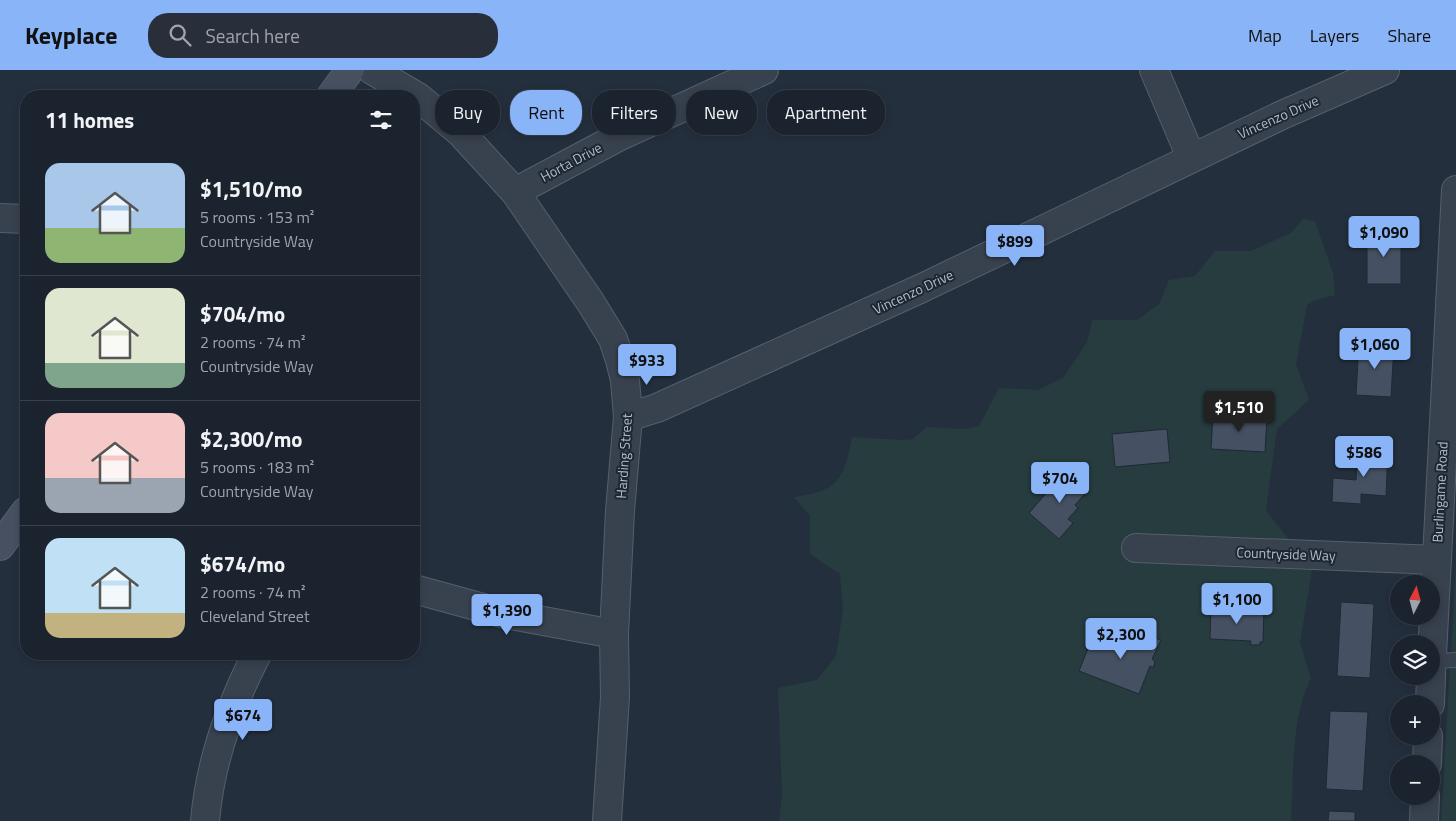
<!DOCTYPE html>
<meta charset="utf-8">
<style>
:root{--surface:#1b232e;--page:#282f3a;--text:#f1f3f6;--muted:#a0a4aa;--line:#39404a;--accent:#8ab4f8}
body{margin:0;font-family:"Titillium Web",sans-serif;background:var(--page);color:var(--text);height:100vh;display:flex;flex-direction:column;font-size:19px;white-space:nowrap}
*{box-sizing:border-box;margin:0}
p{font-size:16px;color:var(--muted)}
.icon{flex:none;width:28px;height:28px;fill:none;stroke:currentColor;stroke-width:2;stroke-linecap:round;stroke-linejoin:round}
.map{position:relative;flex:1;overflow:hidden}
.panel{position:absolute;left:20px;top:20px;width:400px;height:570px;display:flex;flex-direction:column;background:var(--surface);border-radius:20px;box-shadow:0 2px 8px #0003,0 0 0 1px var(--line)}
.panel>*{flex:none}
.hud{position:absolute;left:435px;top:20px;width:475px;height:45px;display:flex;gap:10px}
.needle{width:32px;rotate:6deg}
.fabs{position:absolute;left:1390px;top:505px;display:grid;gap:10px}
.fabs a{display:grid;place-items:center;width:50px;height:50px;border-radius:50%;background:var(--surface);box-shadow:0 2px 8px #0003,0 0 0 1px var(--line);font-size:25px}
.price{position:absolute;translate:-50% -42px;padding:0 11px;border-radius:5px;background:var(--accent);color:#111;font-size:16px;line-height:32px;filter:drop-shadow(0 1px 2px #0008)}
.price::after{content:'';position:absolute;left:50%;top:30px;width:15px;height:11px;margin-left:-8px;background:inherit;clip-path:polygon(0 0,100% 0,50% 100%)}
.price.selected{background:#222;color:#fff}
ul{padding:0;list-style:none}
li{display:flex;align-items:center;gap:15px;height:125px;padding:0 25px}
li+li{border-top:1px solid var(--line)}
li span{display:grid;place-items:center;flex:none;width:140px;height:100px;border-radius:15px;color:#555}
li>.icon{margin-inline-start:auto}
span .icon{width:60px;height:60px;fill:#fffc;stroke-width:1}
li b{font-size:21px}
h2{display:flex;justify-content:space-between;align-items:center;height:60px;padding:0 25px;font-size:21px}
.tag{padding:0 18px;border-radius:20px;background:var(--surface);box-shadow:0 2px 8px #0003,0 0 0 1px var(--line);font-size:18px;line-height:45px}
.tag.selected{background:var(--accent);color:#111}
header{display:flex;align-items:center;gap:30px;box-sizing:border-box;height:70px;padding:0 25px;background:var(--accent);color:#111}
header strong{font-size:24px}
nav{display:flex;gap:28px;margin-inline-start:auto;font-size:18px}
.search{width:350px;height:45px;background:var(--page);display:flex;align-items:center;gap:12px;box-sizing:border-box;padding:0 18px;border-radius:20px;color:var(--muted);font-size:19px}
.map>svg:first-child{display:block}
</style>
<header>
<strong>Keyplace</strong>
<div class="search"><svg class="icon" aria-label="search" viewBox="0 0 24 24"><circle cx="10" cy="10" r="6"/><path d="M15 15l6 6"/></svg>Search here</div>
<nav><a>Map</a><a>Layers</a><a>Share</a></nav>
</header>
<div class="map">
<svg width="1456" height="751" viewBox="0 0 1456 751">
<rect width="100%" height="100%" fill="#242f3e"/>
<path fill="#263c3f" d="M1303 149 1315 151 1333 203 1335 225 1316 230 1307 235 1296 294 1309 330 1277 359 1266 440 1312 500 1300 573 1311 608C1290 651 1294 705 1291 751H779L782 725 778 618 817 610 836 586 843 539 840 504 810 484V446L794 427C838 421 844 410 852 367L903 370 913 369 927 357 965 359 979 356 999 318 1038 320 1063 308 1087 272 1092 250H1137L1159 234 1169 210 1195 206 1215 181H1251L1291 163Z
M1456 494V751H1441Z"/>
<path fill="#455162" stroke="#1f2835" d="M1367 161H1401V214H1367Z
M1359 273 1394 275 1391 327 1356 325Z
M1213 344 1267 347 1265 382 1211 379Z
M1167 359 1170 392 1115 397 1112 364Z
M1358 378 1388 380 1386 426 1361 424V434L1332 432 1333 408 1356 410Z
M1066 400 1089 419 1075 435 1078 438 1068 449 1073 453 1059 469 1029 443Z
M1341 532 1374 534 1370 608 1337 606Z
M1211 537 1264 539 1263 572H1260V575H1250L1251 571 1210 569Z
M1133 560 1161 570 1152 589 1155 592 1153 598 1150 596 1139 624 1079 601 1095 561 1111 568 1109 572 1126 578Z
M1330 641 1368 642 1363 721 1326 719Z
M1329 741 1355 742V751H1328Z"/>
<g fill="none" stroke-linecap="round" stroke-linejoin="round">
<g stroke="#565f6c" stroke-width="16">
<path id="service" d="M1432 591 1456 590"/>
</g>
<g stroke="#565f6c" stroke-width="30">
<path id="minor" d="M372 0 418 27 461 63 515 122 591 233 613 269 620 290 625 310 628 347 620 441 614 564 615 627 607 751
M1154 0 1191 87
M515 122 620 66 764 0
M0 148 26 149
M628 347 657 338 922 218 1282 45 1385 0
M1136 478 1437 490
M414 519 505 544 614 564
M205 751C210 692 230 636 257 584"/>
</g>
<g stroke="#565f6c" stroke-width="30">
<path id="tertiary" d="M1431 604 1456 120
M1430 634 1431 606
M1427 694 1428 666
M1424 751 1425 726"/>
</g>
<g stroke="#565f6c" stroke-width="30">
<path id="secondary" d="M331 26 350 0
M0 476 26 441"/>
</g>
<use href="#service" stroke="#38414e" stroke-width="14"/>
<use href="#minor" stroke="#38414e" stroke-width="28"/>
<use href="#tertiary" stroke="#38414e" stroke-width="28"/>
<use href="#secondary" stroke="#465061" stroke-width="28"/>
</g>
<g text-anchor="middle" stroke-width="4" stroke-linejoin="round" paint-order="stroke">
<g font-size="14" fill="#b4bcc9" stroke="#1d2633">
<text transform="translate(1278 47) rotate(-24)" y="5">Vincenzo Drive</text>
<text transform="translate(571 92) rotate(-28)" y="5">Horta Drive</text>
<text transform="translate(913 222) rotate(-25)" y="5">Vincenzo Drive</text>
<text transform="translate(624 386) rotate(-86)" y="5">Harding Street</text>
<text transform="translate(1440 422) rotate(-87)" y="5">Burlingame Road</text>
<text transform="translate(1286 484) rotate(2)" y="5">Countryside Way</text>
</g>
</g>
</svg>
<div class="fabs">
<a><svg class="needle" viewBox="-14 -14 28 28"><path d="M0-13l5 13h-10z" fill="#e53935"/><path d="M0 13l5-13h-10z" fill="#a0a4aa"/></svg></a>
<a><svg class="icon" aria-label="layers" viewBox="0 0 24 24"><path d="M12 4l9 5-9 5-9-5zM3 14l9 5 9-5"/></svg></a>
<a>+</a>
<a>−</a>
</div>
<b class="price" style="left:1384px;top:188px">$1,090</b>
<b class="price" style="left:1015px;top:197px">$899</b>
<b class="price" style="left:1375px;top:300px">$1,060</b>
<b class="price" style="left:647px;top:316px">$933</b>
<b class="price selected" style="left:1239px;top:363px">$1,510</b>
<b class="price" style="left:1364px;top:408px">$586</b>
<b class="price" style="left:1060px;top:434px">$704</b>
<b class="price" style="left:1237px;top:555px">$1,100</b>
<b class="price" style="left:507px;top:566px">$1,390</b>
<b class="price" style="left:1121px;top:590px">$2,300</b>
<b class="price" style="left:243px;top:671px">$674</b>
<div class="hud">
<a class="tag">Buy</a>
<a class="tag selected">Rent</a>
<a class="tag">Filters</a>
<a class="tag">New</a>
<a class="tag">Apartment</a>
</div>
<section class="panel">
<h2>11 homes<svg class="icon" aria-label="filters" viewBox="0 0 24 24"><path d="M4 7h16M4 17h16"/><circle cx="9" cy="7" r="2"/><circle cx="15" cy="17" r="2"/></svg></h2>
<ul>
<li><span style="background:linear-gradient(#a9c7e8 65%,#8fb573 0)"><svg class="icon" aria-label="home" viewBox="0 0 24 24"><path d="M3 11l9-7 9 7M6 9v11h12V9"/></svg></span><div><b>$1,510/mo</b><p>5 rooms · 153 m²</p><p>Countryside Way</p></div></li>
<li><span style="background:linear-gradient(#dfe7d0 75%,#7fa58c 0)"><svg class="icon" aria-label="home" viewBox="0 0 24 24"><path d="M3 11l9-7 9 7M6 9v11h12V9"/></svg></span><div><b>$704/mo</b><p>2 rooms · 74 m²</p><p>Countryside Way</p></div></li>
<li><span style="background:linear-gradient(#f6c9c9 65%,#9aa5b1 0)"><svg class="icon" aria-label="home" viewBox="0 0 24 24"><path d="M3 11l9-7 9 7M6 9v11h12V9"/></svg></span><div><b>$2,300/mo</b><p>5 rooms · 183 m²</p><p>Countryside Way</p></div></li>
<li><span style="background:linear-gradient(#bfe0f5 75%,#c2b280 0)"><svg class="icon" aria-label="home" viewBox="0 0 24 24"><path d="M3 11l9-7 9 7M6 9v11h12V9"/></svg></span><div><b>$674/mo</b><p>2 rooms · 74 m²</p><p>Cleveland Street</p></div></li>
</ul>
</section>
</div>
